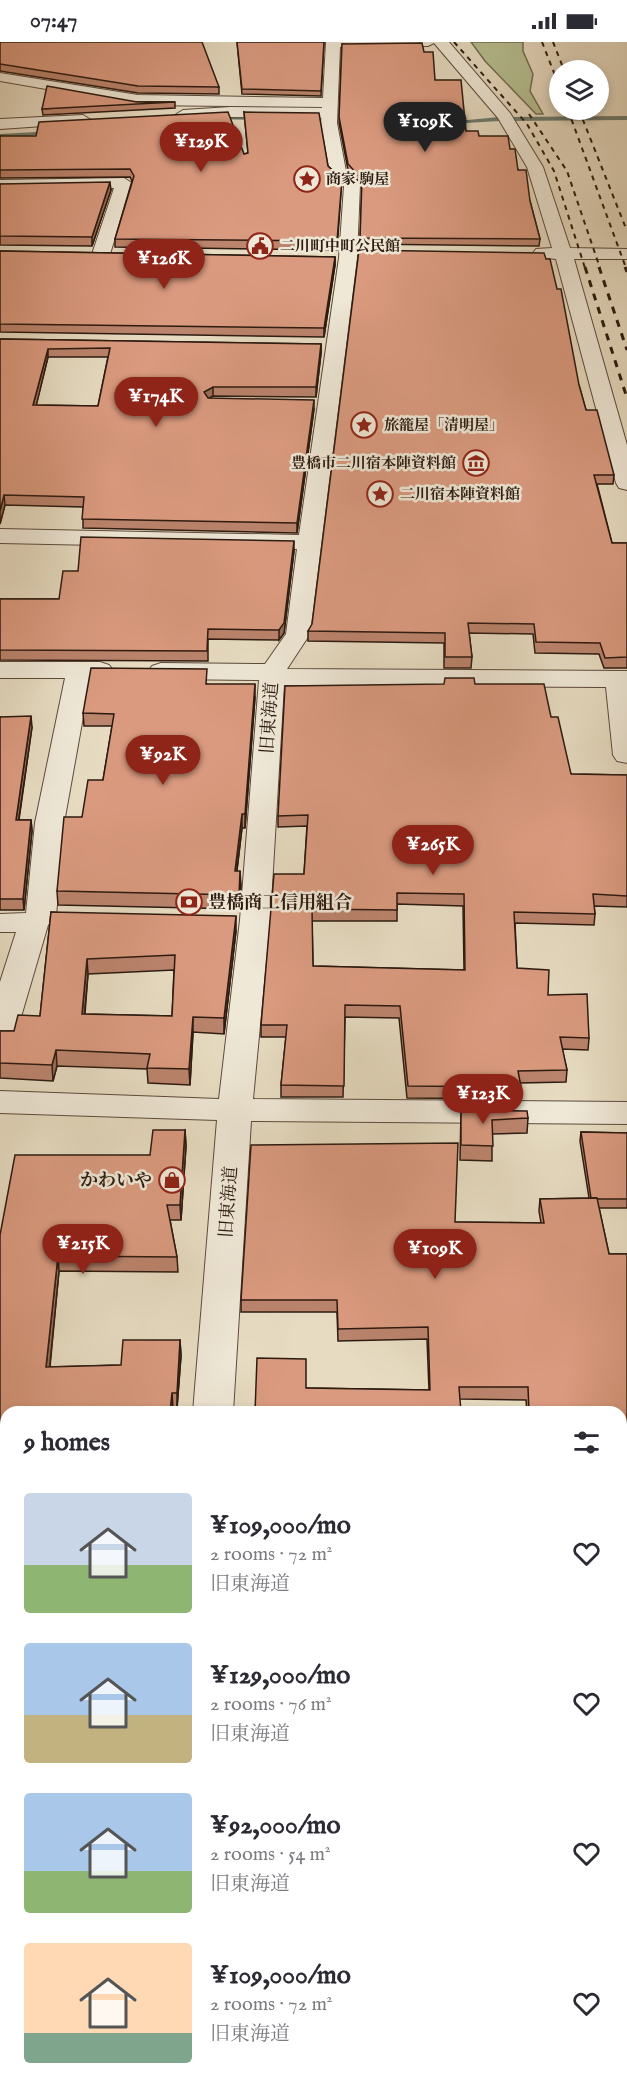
<!DOCTYPE html>
<meta charset="utf-8">
<style>
:root{--surface:#fff;--page:#f2f2f3;--text:#2b2b33;--muted:#7c7c81;--accent:#8f2418}
body{margin:0;font-family:"IM FELL English","Noto Serif JP",serif;background:var(--page);color:var(--text);height:100vh;display:flex;flex-direction:column;font-size:22px;white-space:nowrap}
*{box-sizing:border-box;margin:0}
p{font-size:20px;color:var(--muted)}
.icon{flex:none;width:33px;height:33px;fill:none;stroke:currentColor;stroke-width:2;stroke-linecap:round;stroke-linejoin:round}
.map{position:relative;flex:1;overflow:hidden}
.drawer{position:absolute;left:0px;top:1364px;width:627px;height:686px;display:flex;flex-direction:column;background:var(--surface);border-radius:18px 18px 0 0;box-shadow:0 3px 9px #0003}
.drawer>*{flex:none}
.buttons{position:absolute;left:549px;top:18px;display:grid;gap:12px}
.buttons a{display:grid;place-items:center;width:60px;height:60px;border-radius:50%;background:var(--surface);box-shadow:0 3px 9px #0003;font-size:30px}
.price{position:absolute;translate:-50% -51px;padding:0 14px;border-radius:21px;background:var(--accent);color:#fff;font-size:20px;line-height:39px;filter:drop-shadow(0 2px 3px #0008)}
.price::after{content:'';position:absolute;left:50%;top:36px;width:18px;height:14px;margin-left:-9px;background:inherit;clip-path:polygon(0 0,100% 0,50% 100%)}
.price.active{background:#222;color:#fff}
ul{padding:0;list-style:none}
li{display:flex;align-items:center;gap:18px;height:150px;padding:0 24px}
li span{display:grid;place-items:center;flex:none;width:168px;height:120px;border-radius:6px;color:#555}
li>.icon{margin-inline-start:auto}
span .icon{width:72px;height:72px;fill:#fffc;stroke-width:1}
li b{font-size:26px}
h2{display:flex;justify-content:space-between;align-items:center;height:72px;padding:0 24px;font-size:26px}
.status{display:flex;justify-content:space-between;align-items:center;height:42px;padding:0 30px;background:var(--surface);direction:ltr}
.status svg{height:16px;fill:currentColor}
.map>svg:first-child{display:block}
</style>
<div class="status"><b>07:47</b><svg viewBox="0 0 49 12"><path d="M0 12V9h3v3zM5 12V6h3v6zM10 12V3h3v9zM15 12V0h3v12zM26 1h20v11H26zM47 4h2v5h-2z"/></svg></div>
<div class="map">
<svg width="627" height="2048" viewBox="0 0 627 2048">
<rect width="100%" height="100%" fill="#e7dcc2"/>
<filter id="stains"><feTurbulence type="fractalNoise" baseFrequency=".00333" numOctaves="4"/><feColorMatrix values="0 0 0 0 .2 0 0 0 0 .09 0 0 0 0 .02 0 0 0 .5 -.17"/></filter>
<radialGradient id="worn" r=".72"><stop offset=".6" stop-color="#630" stop-opacity="0"/><stop offset="1" stop-color="#630" stop-opacity=".3"/></radialGradient>
<path fill="#b6c093" stroke="#726d52" stroke-width="1.5" d="M471 0H523V9L533 32 530 49 543 72H536L485 19Z"/>
<g fill="none" stroke-linecap="round" stroke-linejoin="round">
<path fill="#6d7b6f" fill-rule="evenodd" d="M216 74H259L262 76 259 78 214 77Z
M627 74V78L499 79 450 82 447 80 499 75Z
M55 89 53 92 0 96V92Z"/>
<g stroke="#5c4a3c" stroke-width="3">
<path id="service" d="M0 1761H6V1789H0Z"/>
</g>
<g stroke="#5c4a3c" stroke-width="2">
<path id="minor" d="M326 0H449L510 71 543 125 570 206 627 207V217H574L627 403V448L619 446 616 441 556 217 536 215 533 211 536 207 552 206 527 125 498 76 434 1 428 4 340 5 337 81 346 129 360 143 357 216 310 592 287 627 627 629V721L617 719 613 713 606 645 284 643 270 878 253 1057 627 1060V1082L251 1079 233 1370H193L217 1078 0 1071V1049L219 1057 240 878 259 638 161 637 152 634 148 629 152 624 161 621 265 622 286 592 297 507 0 501V487L299 493 339 216 344 144 330 131 321 81 322 65 138 63 0 39V31L138 53 323 56Z
M124 136 132 141 110 212 107 216H95L92 212 114 146 0 148V138Z
M0 620H100L109 623 113 628 109 633 90 636 64 781 56 874 48 883 16 992 11 999 0 1002V940L16 890H0V872L26 871 35 781 65 636H0Z
M0 1508H6V1542H0Z
M0 1861H6V1907H0Z
M137 2043H189V2048H137Z"/>
</g>
<g stroke="#5c4a3c" stroke-width="2">
<path id="tertiary" d="M231 65 328 66 336 71 328 76 231 75 183 78 175 73 183 68Z
M83 73 91 78 88 81 0 87V77Z"/>
</g>
<use href="#service" fill="#efe8d7" fill-rule="evenodd"/>
<use href="#minor" fill="#efe8d7" fill-rule="evenodd"/>
<use href="#tertiary" fill="#efe8d7" fill-rule="evenodd"/>
<path stroke="#2d1a10" stroke-width="2" stroke-dasharray="5 5" stroke-linecap="butt" d="M454 0 527 82 554 129 585 226
M542 0 560 46
M553 0 564 28
M568 68 626 226
M579 68 627 189
M529 72 567 129 600 226"/>
<path stroke="#2d1a10" stroke-width="3" stroke-dasharray="7 7" stroke-linecap="butt" d="M585 225 627 356
M599 225 627 308
M625 225 627 230"/>
</g>
<path fill="#bb846d" stroke="#2d1a10" stroke-width="1.5" fill-rule="evenodd" d="M0 0 219 45V52L138 51 0 29Z
M237 0H324L321 54 242 52Z
M342 2 424 10 435 38 466 89 510 107 530 159 540 197 539 204 360 202 362 143 348 128 339 81Z
M137 60H175V66L43 73 42 67Z
M244 70 328 124 342 137 337 208 115 205V197L132 139 130 135 0 136V94L244 112 248 111Z
M0 142 111 148 92 204 0 203Z
M0 209 335 215V223L324 295 0 290Z
M0 297 321 302V311L316 355 213 354 209 356 314 367 297 491 83 486V465L5 463 0 482ZM48 315H108L98 364 36 363Z
M579 343 586 368 614 433 613 442H597L612 501H627V626H604L599 612 535 611 533 592 469 591 472 615 471 626H444V601L308 599V589Z
M294 509 284 591 279 598 208 597V619L0 618V557H59L78 529Z
M207 642 255 655 245 786H242L237 829 241 843 239 867 58 863 57 849 82 775 103 738 112 684H84L83 671Z
M475 642 551 675 571 732 627 733V865L594 864 595 872 594 883 515 881 517 926 548 953 589 996 588 1008 562 1007 567 1028 566 1040 520 1041 521 1045 520 1057 407 1056 399 976 345 975 343 1055H281V1043L286 995H261V983L304 832 307 784 278 785V774ZM397 862 463 864 464 928 313 924 312 879H397Z
M0 675 32 685 19 778H31L32 789 24 868H0Z
M51 870 236 889 224 992 193 990 190 1043 148 1041 147 1027 57 1024 53 1039 0 1036V989H14L40 974ZM174 928 172 974 85 972 88 932Z
M461 1068 528 1076 527 1091 492 1092V1119L460 1118Z
M185 1088 186 1104 181 1178H170L177 1215 178 1230 59 1229 50 1325 121 1323 180 1298 181 1314 177 1366 6 1370V1451H0V1193L150 1113Z
M581 1090 627 1091V1166H599L609 1212H627V1423H621V1370H527L526 1358 460 1357 306 1346 429 1348 427 1297 338 1299 337 1270H241V1258L455 1180 541 1181 539 1169 540 1157 589 1156 580 1099Z
M621 1675H627V1872L621 1873Z
M0 1893H6V1942H0Z
M0 1997H6V2043H94V2048H0Z"/>
<path fill="#996c59" stroke="#2d1a10" stroke-width="1.5" d="M110 140 111 148 92 204V195Z
M335 215V223L324 295V286Z
M321 302V311L316 355V345Z
M48 307V315L34 373 33 363Z
M213 345V354L204 359V350Z
M314 358V367L297 491V481Z
M4 453 5 463 0 482V469Z
M294 499V509L284 591 279 598V588Z
M255 642V655L245 786V772Z
M31 674 32 685 17 789 16 778Z
M242 772V786L235 843V829Z
M31 778 32 789 24 868 23 857Z
M240 829 241 843 239 867V853Z
M236 874V889L224 992V976Z
M87 917 88 932 83 987 82 972Z
M193 975V990L190 1043 189 1027Z
M56 1008 57 1024 53 1039 52 1023Z
M185 1088 186 1104 181 1178 180 1163Z
M58 1214 59 1229 48 1341 46 1325Z
M180 1298 181 1314 177 1366V1351Z
M172 1351 173 1366 172 1370H170Z
M91 2043H94V2048H91Z"/>
<path fill="#da9a7f" stroke="#2d1a10" stroke-width="1.5" fill-rule="evenodd" d="M0 0H202L219 45 138 44 0 22Z
M237 0H324L321 49 242 47Z
M422 1 424 10H433L435 38H461L466 89H478L479 94H508L510 107H515L518 128H526L530 159 540 197 360 196 362 137 348 122 339 75 342 2Z
M47 44 137 60H175L42 67Z
M228 70 244 112 248 111 244 70 319 71 328 124 342 137 337 199 115 197 134 134 130 127 0 128V94H36L39 80Z
M110 140 92 195 0 194V142Z
M359 208 544 211 546 217H550L557 247H561L579 343 586 368H597L614 433H594L612 501H627V615L605 616 600 601 536 600 534 582 468 581 472 615H445V591L308 589 312 582Z
M0 209 335 215 324 286 0 282Z
M0 297 321 302 316 345H213L204 350 208 356 314 358 297 481 82 477 84 455 4 453 0 469ZM110 306 98 364 33 363 48 307Z
M81 495 294 499 284 581 279 588 208 587 207 609 0 608V557H59L63 529H78Z
M91 626 207 627 206 642H255L245 772H242L235 829H240L239 853 57 849 64 775H82L88 738H103L114 672 83 671Z
M445 636H474L475 642H544L551 675H558L571 732 627 733V854L593 852 595 872 514 870 517 926 549 928 548 953 587 952 589 996 560 995 567 1028 518 1029 521 1045 408 1044 400 964 345 963 344 1044 281 1043 287 983H261L274 832H304L308 773 278 774 285 644 444 642ZM397 851 464 852 465 928 313 924 312 867 397 868Z
M31 674 16 778H31L23 857H0V675Z
M51 870 236 874 224 976 193 975 189 1027 147 1026 150 1012 56 1008 52 1023 0 1021V989H14L18 973 40 974ZM175 913 172 974 82 972 87 917Z
M461 1068 527 1069 528 1076 492 1078 493 1104 461 1103Z
M153 1088H185L180 1163H167L177 1215 58 1214 46 1325 121 1323 123 1298H180L177 1351H172L170 1370H6V1435L0 1436V1193L15 1113H150Z
M581 1090 627 1091V1157H598L597 1156H591Z
M458 1101 455 1180 544 1181 540 1157 597 1156 609 1212H627V1411H621V1370H529L528 1345H459L461 1370H255L257 1316 306 1317V1346L430 1348 428 1285 338 1287 337 1258H241L251 1103Z
M621 1675H627V1858H621Z
M0 1893H6V1927H0Z
M0 1997H6V2034H0Z
M621 2006H627V2048H561V2043H621Z
M24 2043H91V2048H24Z
M213 2043H261V2048H212Z
M349 2043H428V2048H349Z"/>
<defs>
<g id="sight-ring" transform="scale(1.35)"><circle r="9.5" fill="#efe8d7" stroke="#8f2418" stroke-width="1.5"/><path d="M0-6L1.8-2.2L6-1.7L2.9 1.2L3.7 5.4L0 3.3L-3.7 5.4L-2.9 1.2L-6-1.7L-1.8-2.2Z" fill="#8f2418"/></g>
<g id="civic-ring" transform="scale(1.35)"><circle r="9.5" fill="#efe8d7" stroke="#8f2418" stroke-width="1.5"/><path d="M-.6-6.5H3V-4.5H.6V-3L4-1V1h2V6H-6V1h2V-1L-.6-3ZM-1.2 2.5V6h2.4V2.5Z" fill="#8f2418"/></g>
<g id="museum-ring" transform="scale(1.35)"><circle r="9.5" fill="#efe8d7" stroke="#8f2418" stroke-width="1.5"/><path d="M0-6L6-3V-2H-6V-3ZM-5-1h2V3h-2ZM-1-1h2V3h-2ZM3-1h2V3H3ZM-6 4H6V6H-6Z" fill="#8f2418"/></g>
<g id="bank-ring" transform="scale(1.35)"><circle r="9.5" fill="#efe8d7" stroke="#8f2418" stroke-width="1.5"/><path d="M-6-4H6V4H-6ZM0-2.3a2.3 2.3 0 1 0 0 4.6a2.3 2.3 0 1 0 0-4.6Z" fill="#8f2418"/></g>
<g id="shop-ring" transform="scale(1.35)"><circle r="9.5" fill="#efe8d7" stroke="#8f2418" stroke-width="1.5"/><path d="M-5-2.5h2.3a2.7 3.5 0 0 1 5.4 0H5L5.5 6h-11ZM-1.5-2.5h3a1.5 2.3 0 0 0-3 0Z" fill="#8f2418"/></g>
</defs>
<g fill-rule="evenodd">
<use href="#sight-ring" x="307" y="137"/>
<use href="#civic-ring" x="260" y="204"/>
<use href="#sight-ring" x="364" y="383"/>
<use href="#museum-ring" x="476" y="421"/>
<use href="#sight-ring" x="380" y="452"/>
<use href="#bank-ring" x="189" y="860"/>
<use href="#shop-ring" x="172" y="1138"/>
</g>
<g text-anchor="middle" stroke-width="5" stroke-linejoin="round" paint-order="stroke">
<g font-size="15" font-weight="bold" fill="#2d1a10" stroke="#efe8d7" text-anchor="start">
<text x="326" y="142">商家 駒屋</text>
<text x="280" y="209">二川町中町公民館</text>
<text x="384" y="388">旅籠屋「清明屋」</text>
<text x="456" y="426" text-anchor="end">豊橋市二川宿本陣資料館</text>
<text x="400" y="457">二川宿本陣資料館</text>
</g>
<g font-size="18" fill="#2d1a10" stroke="#efe8d7">
<text transform="translate(269 676) rotate(-86)" y="6">旧東海道</text>
<text transform="translate(228 1160) rotate(-86)" y="6">旧東海道</text>
</g>
<g font-size="18" font-weight="bold" fill="#2d1a10" stroke="#efe8d7" text-anchor="start">
<text x="208" y="866">豊橋商工信用組合</text>
<text x="152" y="1144" text-anchor="end">かわいや</text>
</g>
</g>
<rect width="100%" height="100%" filter="url(#stains)"/>
<rect width="100%" height="100%" fill="url(#worn)"/>
</svg>
<div class="buttons">
<a><svg class="icon" aria-label="layers" viewBox="0 0 24 24"><path d="M12 4l9 5-9 5-9-5zM3 14l9 5 9-5"/></svg></a>
</div>
<b class="price active" style="left:425px;top:111px">¥109K</b>
<b class="price" style="left:201px;top:131px">¥129K</b>
<b class="price" style="left:164px;top:248px">¥126K</b>
<b class="price" style="left:156px;top:386px">¥174K</b>
<b class="price" style="left:163px;top:744px">¥92K</b>
<b class="price" style="left:433px;top:834px">¥265K</b>
<b class="price" style="left:483px;top:1083px">¥123K</b>
<b class="price" style="left:83px;top:1233px">¥215K</b>
<b class="price" style="left:435px;top:1238px">¥109K</b>
<section class="drawer">
<h2>9 homes<svg class="icon" aria-label="filters" viewBox="0 0 24 24"><path d="M4 7h16M4 17h16"/><circle cx="9" cy="7" r="2"/><circle cx="15" cy="17" r="2"/></svg></h2>
<ul>
<li><span style="background:linear-gradient(#c9d6e8 60%,#8fb573 0)"><svg class="icon" aria-label="home" viewBox="0 0 24 24"><path d="M3 11l9-7 9 7M6 9v11h12V9"/></svg></span><div><b>¥109,000/mo</b><p>2 rooms · 72 m²</p><p>旧東海道</p></div><svg class="icon" aria-label="heart" viewBox="0 0 24 24"><path d="M12 20l-8-8c-3-5 5-10 8-4 3-6 11-1 8 4z"/></svg></li>
<li><span style="background:linear-gradient(#a9c7e8 60%,#c2b280 0)"><svg class="icon" aria-label="home" viewBox="0 0 24 24"><path d="M3 11l9-7 9 7M6 9v11h12V9"/></svg></span><div><b>¥129,000/mo</b><p>2 rooms · 76 m²</p><p>旧東海道</p></div><svg class="icon" aria-label="heart" viewBox="0 0 24 24"><path d="M12 20l-8-8c-3-5 5-10 8-4 3-6 11-1 8 4z"/></svg></li>
<li><span style="background:linear-gradient(#a9c7e8 65%,#8fb573 0)"><svg class="icon" aria-label="home" viewBox="0 0 24 24"><path d="M3 11l9-7 9 7M6 9v11h12V9"/></svg></span><div><b>¥92,000/mo</b><p>2 rooms · 54 m²</p><p>旧東海道</p></div><svg class="icon" aria-label="heart" viewBox="0 0 24 24"><path d="M12 20l-8-8c-3-5 5-10 8-4 3-6 11-1 8 4z"/></svg></li>
<li><span style="background:linear-gradient(#ffd9b3 75%,#7fa58c 0)"><svg class="icon" aria-label="home" viewBox="0 0 24 24"><path d="M3 11l9-7 9 7M6 9v11h12V9"/></svg></span><div><b>¥109,000/mo</b><p>2 rooms · 72 m²</p><p>旧東海道</p></div><svg class="icon" aria-label="heart" viewBox="0 0 24 24"><path d="M12 20l-8-8c-3-5 5-10 8-4 3-6 11-1 8 4z"/></svg></li>
</ul>
</section>
</div>
